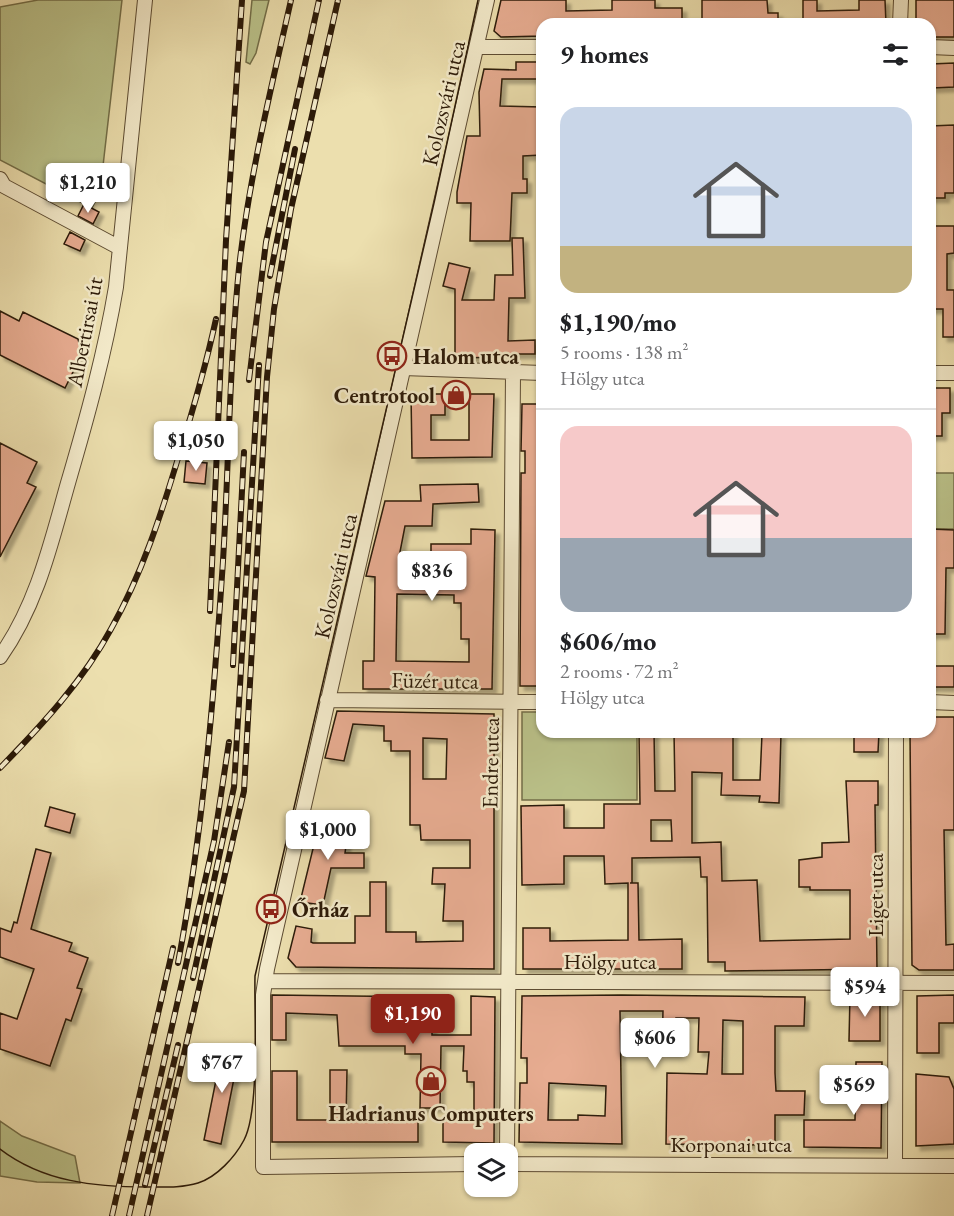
<!DOCTYPE html>
<meta charset="utf-8">
<style>
:root{--surface:#fff;--page:#f6f6f6;--text:#202124;--muted:#757577;--line:#e0e0e0;--accent:#8f2418}
body{margin:0;font-family:"EB Garamond",serif;background:var(--page);color:var(--text);height:100vh;display:flex;flex-direction:column;font-size:22px;white-space:nowrap}
*{box-sizing:border-box;margin:0}
p{font-size:20px;color:var(--muted)}
.icon{flex:none;width:33px;height:33px;fill:none;stroke:currentColor;stroke-width:2;stroke-linecap:round;stroke-linejoin:round}
.map{position:relative;flex:1;overflow:hidden}
.details{position:absolute;left:536px;top:18px;width:400px;height:720px;display:flex;flex-direction:column;background:var(--surface);border-radius:18px;box-shadow:0 2px 4px #0004}
.details>*{flex:none}
.tools{position:absolute;left:464px;top:1143px;display:grid;gap:12px}
.tools a{display:grid;place-items:center;width:54px;height:54px;border-radius:12px;background:var(--surface);box-shadow:0 2px 4px #0004;font-size:30px}
.price{position:absolute;translate:-50% -51px;padding:0 14px;border-radius:6px;background:#fff;color:#222;font-size:20px;line-height:39px;filter:drop-shadow(0 2px 3px #0008)}
.price::after{content:'';position:absolute;left:50%;top:36px;width:18px;height:14px;margin-left:-9px;background:inherit;clip-path:polygon(0 0,100% 0,50% 100%)}
.price.selected{background:var(--accent);color:#fff}
ul{padding:0;list-style:none}
li{display:grid;align-content:center;gap:12px;height:318px;padding:0 24px}
li+li{border-top:2px solid var(--line)}
li span{display:grid;place-items:center;height:186px;border-radius:18px;color:#555}
li>.icon{margin-inline-start:auto}
span .icon{width:108px;height:108px;fill:#fffc;stroke-width:1}
li b{font-size:26px}
h2{display:flex;justify-content:space-between;align-items:center;height:72px;padding:0 24px;font-size:26px}
.map>svg:first-child{display:block}
</style>
<div class="map">
<svg width="954" height="1216" viewBox="0 0 954 1216">
<defs>
<filter id="shadow"><feDropShadow dx="4.5" dy="4.5" stdDeviation="1.5" flood-color="#0004"/></filter>
</defs>
<rect width="100%" height="100%" fill="#ecdfae"/>
<filter id="stains"><feTurbulence type="fractalNoise" baseFrequency=".00333" numOctaves="4"/><feColorMatrix values="0 0 0 0 .2 0 0 0 0 .09 0 0 0 0 .02 0 0 0 .5 -.17"/></filter>
<radialGradient id="worn" r=".72"><stop offset=".6" stop-color="#630" stop-opacity="0"/><stop offset="1" stop-color="#630" stop-opacity=".3"/></radialGradient>
<path fill="#bac189" stroke="#736e48" stroke-width="1.5" d="M38 0H122L100 192 92 208 0 160V7Z
M252 0H269L256 53 250 64 246 62Z
M930 473H954V529H930Z
M522 712H541L542 732H637V800H522Z
M0 1121 22 1136 75 1156 80 1183 37 1182 0 1176Z"/>
<path fill="#e7ac91" stroke="#2c1a08" stroke-width="1.5" fill-rule="evenodd" filter="url(#shadow)" d="M501 0H566V11L612 10V0H655V8H682V24H542V36L501 37 494 31Z
M702 0H767L768 13H778V24H702Z
M803 0H817V11L859 10V0H885L886 24H803Z
M916 0H954V37H930V24H916Z
M516 62H542V79H502L500 106 542 107V155L523 156V179H527V193H512L510 241H470L471 203H457V192L467 136H480L479 92 484 69 516 70Z
M954 63V87L932 88 931 64Z
M954 125V193H945V198H930V126Z
M84 204 99 212 93 224 78 216Z
M930 226H954V253L947 254V290H954V337H943V309H930Z
M70 232 85 240 80 251 64 244Z
M512 238H523L525 298H509L508 341 535 340V354H508V357L455 358V289L443 286 449 263 470 268 462 300H494L495 275H513Z
M0 311 19 321 23 312 78 339 82 354 65 388 0 355Z
M930 388H950V413H942V436H930Z
M411 394H445V415H431V440H469V394H494L492 457 412 458Z
M522 404H542V452H537L538 473H542V686H520L521 473H525V451H521Z
M0 443 37 462 27 483 36 487 0 557Z
M186 461 207 463 205 484 184 482Z
M478 484 479 502 433 504 432 526H405L399 557H431V544H471V529L495 530 492 689H363V661H374L375 577 366 576 385 501H421L420 485ZM397 594 454 595V603H461V639H469V662L396 661Z
M930 529 954 530V568H946L945 634H930Z
M930 666H954V687H930Z
M337 711 494 714V969L296 967 288 958 296 926 312 929 311 942 313 943H355V916H370V882H386V932H416V942L463 941V921H443L445 884H432L433 868H470V840H421L420 825H410V751H391V741H384V726L353 724 344 761 325 758ZM423 738 447 739 446 779H423Z
M930 717H954V830H944L946 945 954 944V970H919L912 965 910 732H930Z
M639 732H654L655 791H675L674 732H733V780H760L762 734H781L779 803 759 802 760 796 721 795 722 773 692 772V843L721 842 722 881 757 880 760 941 850 939V890H810V887H799V860L822 857V843L849 842 846 781H878V805H875L877 969 725 971V962H708L707 877H701L700 857 632 858V883H630H638L639 940 682 939V969H523V928H550V941L628 940V883L605 884 604 856H564V884L522 885 521 806 564 805V828H604V804H640ZM651 820H671L672 841H651Z
M854 732H879L878 752H854Z
M50 807 75 814 70 833 45 826Z
M319 824H349L345 853H364V868H331L323 905 300 902Z
M36 849 51 853 31 929 72 943 69 951 88 958 77 988 82 989 71 1021 66 1019 50 1066 0 1049V1013L17 1019 34 969 0 957V928L11 932 14 922 17 923Z
M272 995 432 997V1035H471V996L495 997 494 1143 443 1142V1120L474 1121V1082H467V1071H463L464 1046H441L440 1108H420L421 1054H405V1046H339L337 1015 286 1013V1040H272Z
M621 995 805 997 804 1026H775V1073L776 1091H805L804 1115H775V1145L666 1144 667 1073 707 1074 709 1052H698L699 1018H676V1051H662L663 1011H620L622 1144 519 1142 520 1083H527V1058H521L522 996ZM723 1020 743 1021V1074H722ZM549 1083 606 1086 605 1116 578 1115V1120H548Z
M850 995H880V1041H849Z
M954 995V1023H939V1053H917V996Z
M223 1045 240 1048 221 1144 204 1140Z
M856 1062H882L881 1148 804 1147V1120H855Z
M330 1070H347L346 1120H418V1142H272V1071H297V1120H330Z
M916 1074 949 1077 954 1089V1144L916 1146Z"/>
<g fill="none" stroke-linecap="round" stroke-linejoin="round">
<g stroke="#5c4b32" stroke-width="16">
<path id="minor" d="M900 24 901 0
M477 47H542
M930 47 954 48
M0 179 4 186 120 248
M403 368 542 373
M930 373H954
M0 657C37 605 51 543 68 483 87 418 105 353 116 287L145 0
M327 700 542 702
M930 702 954 703
M266 981 954 983
M507 1154 513 373
M474 1164 263 1167V995L267 969 487 0
M507 1164 954 1166
M895 1166 896 732"/>
</g>
<use href="#minor" stroke="#f3eaca" stroke-width="14"/>
<path stroke="#2c1a08" stroke-width="1.5" d="M0 1149C43 1182 95 1187 148 1187 164 1187 182 1188 198 1183 217 1177 235 1157 244 1140 260 1110 254 1014 255 976L434 203 478 0"/>
<g stroke="#2c1a08" stroke-width="6">
<path id="rail" d="M270 276 295 149
M249 380 266 242 319 0
M210 611 226 240 242 0
M233 665 244 452
M0 768C41 726 83 681 111 629 142 574 161 515 179 455 193 410 206 365 216 319
M178 963C203 831 214 696 223 561 229 463 229 366 239 268 249 178 271 89 291 0
M193 978 234 787 259 365
M145 1185 178 1045
M112 1216 173 948
M129 1216 214 841 229 742
M147 1216 244 791 267 377 274 309 291 209 338 0"/>
</g>
<use href="#rail" stroke="#f3eaca" stroke-width="4" stroke-dasharray="11" stroke-linecap="butt"/>
</g>
<defs>
<g id="bus-ring" transform="scale(1.5)"><circle r="9.5" fill="#f3eaca" stroke="#8f2418" stroke-width="1.5"/><path d="M-5-6H5V4H4V6H2V4H-2V6H-4V4H-5ZM-3.5-4V0h7V-4ZM-3.5 1.2v1.5H-2V1.2ZM2 1.2v1.5H3.5V1.2Z" fill="#8f2418"/></g>
<g id="shop-ring" transform="scale(1.5)"><circle r="9.5" fill="#f3eaca" stroke="#8f2418" stroke-width="1.5"/><path d="M-5-2.5h2.3a2.7 3.5 0 0 1 5.4 0H5L5.5 6h-11ZM-1.5-2.5h3a1.5 2.3 0 0 0-3 0Z" fill="#8f2418"/></g>
</defs>
<g fill-rule="evenodd">
<use href="#bus-ring" x="392" y="356"/>
<use href="#shop-ring" x="456" y="395"/>
<use href="#bus-ring" x="271" y="909"/>
<use href="#shop-ring" x="431" y="1081"/>
</g>
<g text-anchor="middle" stroke-width="5" stroke-linejoin="round" paint-order="stroke">
<g font-size="22" fill="#2c1a08" stroke="#f3eaca">
<text transform="translate(443 103) rotate(-77)" y="8">Kolozsvári utca</text>
<text transform="translate(84 332) rotate(-79)" y="8">Albertirsai út</text>
<text transform="translate(335 576) rotate(-77)" y="8">Kolozsvári utca</text>
<text transform="translate(435 680) rotate(1)" y="8">Füzér utca</text>
<text transform="translate(490 763) rotate(-89)" y="8">Endre utca</text>
<text transform="translate(875 895) rotate(-90)" y="8">Liget utca</text>
<text x="610" y="969">Hölgy utca</text>
<text x="731" y="1152">Korponai utca</text>
</g>
<g font-size="22" font-weight="bold" fill="#2c1a08" stroke="#f3eaca" text-anchor="start">
<text x="413" y="364">Halom utca</text>
<text x="435" y="403" text-anchor="end">Centrotool</text>
<text x="292" y="917">Őrház</text>
<text x="431" y="1121" text-anchor="middle">Hadrianus Computers</text>
</g>
</g>
<rect width="100%" height="100%" filter="url(#stains)"/>
<rect width="100%" height="100%" fill="url(#worn)"/>
</svg>
<div class="tools">
<a><svg class="icon" aria-label="layers" viewBox="0 0 24 24"><path d="M12 4l9 5-9 5-9-5zM3 14l9 5 9-5"/></svg></a>
</div>
<b class="price" style="left:88px;top:214px">$1,210</b>
<b class="price" style="left:196px;top:472px">$1,050</b>
<b class="price" style="left:432px;top:602px">$836</b>
<b class="price" style="left:328px;top:861px">$1,000</b>
<b class="price" style="left:865px;top:1018px">$594</b>
<b class="price selected" style="left:413px;top:1045px">$1,190</b>
<b class="price" style="left:655px;top:1069px">$606</b>
<b class="price" style="left:222px;top:1094px">$767</b>
<b class="price" style="left:854px;top:1116px">$569</b>
<section class="details">
<h2>9 homes<svg class="icon" aria-label="filters" viewBox="0 0 24 24"><path d="M4 7h16M4 17h16"/><circle cx="9" cy="7" r="2"/><circle cx="15" cy="17" r="2"/></svg></h2>
<ul>
<li><span style="background:linear-gradient(#c9d6e8 75%,#c2b280 0)"><svg class="icon" aria-label="home" viewBox="0 0 24 24"><path d="M3 11l9-7 9 7M6 9v11h12V9"/></svg></span><div><b>$1,190/mo</b><p>5 rooms · 138 m²</p><p>Hölgy utca</p></div></li>
<li><span style="background:linear-gradient(#f6c9c9 60%,#9aa5b1 0)"><svg class="icon" aria-label="home" viewBox="0 0 24 24"><path d="M3 11l9-7 9 7M6 9v11h12V9"/></svg></span><div><b>$606/mo</b><p>2 rooms · 72 m²</p><p>Hölgy utca</p></div></li>
</ul>
</section>
</div>
